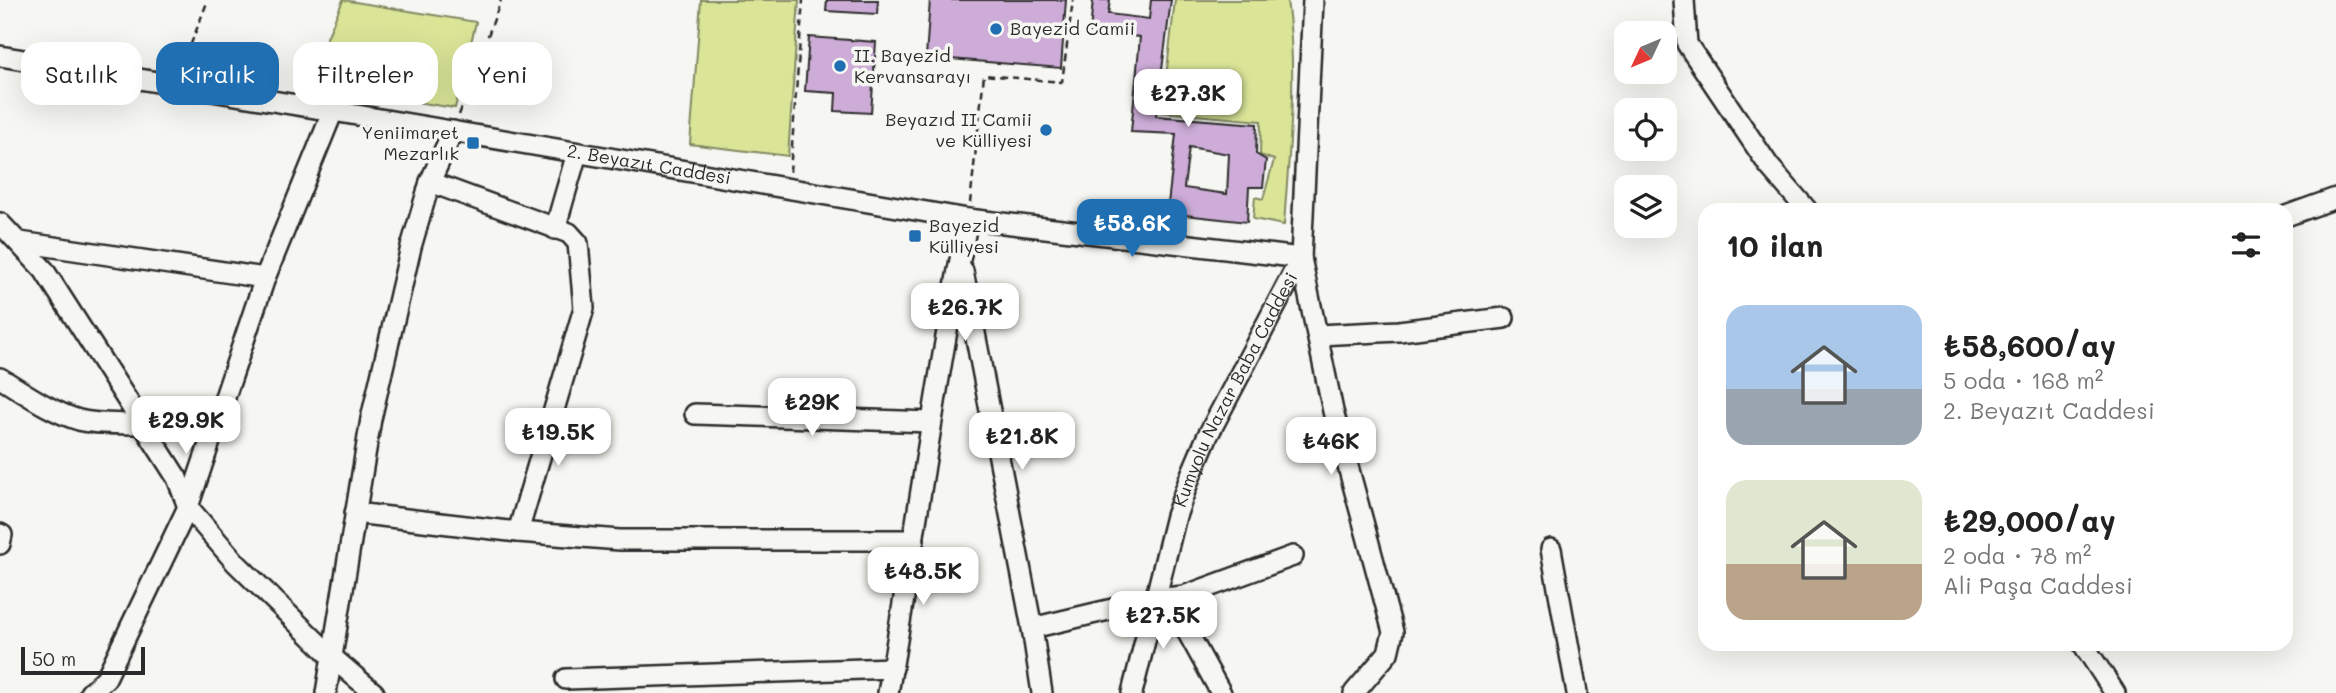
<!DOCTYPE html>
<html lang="tr">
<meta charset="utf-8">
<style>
:root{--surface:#fff;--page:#f2f2f2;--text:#222;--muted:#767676;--accent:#1f6fb2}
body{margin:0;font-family:Mali,sans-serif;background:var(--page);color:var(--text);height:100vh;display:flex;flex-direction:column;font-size:26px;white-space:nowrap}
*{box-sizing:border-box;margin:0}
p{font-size:23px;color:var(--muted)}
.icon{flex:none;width:38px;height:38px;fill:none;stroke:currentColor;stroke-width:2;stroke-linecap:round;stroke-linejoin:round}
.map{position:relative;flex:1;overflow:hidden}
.panel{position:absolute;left:1698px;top:203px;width:595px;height:448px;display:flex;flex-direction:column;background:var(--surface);border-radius:21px;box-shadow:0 7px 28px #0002}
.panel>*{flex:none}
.guide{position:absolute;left:21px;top:42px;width:665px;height:63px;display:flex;gap:14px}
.needle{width:46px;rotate:226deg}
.controls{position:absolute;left:1614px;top:21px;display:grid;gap:14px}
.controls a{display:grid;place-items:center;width:63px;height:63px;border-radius:14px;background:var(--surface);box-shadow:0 7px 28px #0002;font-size:35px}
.scale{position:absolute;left:21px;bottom:18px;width:124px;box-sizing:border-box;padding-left:7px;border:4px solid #2b2b2b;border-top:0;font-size:19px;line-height:24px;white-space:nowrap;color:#2b2b2b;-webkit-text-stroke:5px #f6f6f2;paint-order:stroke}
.price{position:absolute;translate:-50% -60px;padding:0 16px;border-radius:14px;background:#fff;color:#222;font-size:23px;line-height:46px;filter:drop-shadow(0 2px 4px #0008)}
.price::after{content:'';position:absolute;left:50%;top:42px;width:21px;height:16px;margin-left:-10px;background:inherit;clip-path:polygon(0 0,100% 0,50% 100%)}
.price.on{background:var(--accent);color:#fff}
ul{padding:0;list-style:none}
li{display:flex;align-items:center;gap:21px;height:175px;padding:0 28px}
li span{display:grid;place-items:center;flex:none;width:196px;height:140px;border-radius:21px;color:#555}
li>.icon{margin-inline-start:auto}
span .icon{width:84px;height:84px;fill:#fffc;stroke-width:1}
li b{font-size:30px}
h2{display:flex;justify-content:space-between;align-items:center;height:84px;padding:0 28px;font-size:30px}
.tag{padding:0 24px;border-radius:21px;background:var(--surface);box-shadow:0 7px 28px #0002;font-size:24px;line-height:63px}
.tag.on{background:var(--accent);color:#fff}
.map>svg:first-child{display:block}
</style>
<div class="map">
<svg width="2336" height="693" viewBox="0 0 2336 693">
<rect width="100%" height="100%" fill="#f6f6f2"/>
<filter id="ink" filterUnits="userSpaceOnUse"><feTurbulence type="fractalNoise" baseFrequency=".0143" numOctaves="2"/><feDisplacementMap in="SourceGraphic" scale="14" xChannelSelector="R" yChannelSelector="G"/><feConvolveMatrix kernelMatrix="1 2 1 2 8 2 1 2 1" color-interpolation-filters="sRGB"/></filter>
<g filter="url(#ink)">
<path fill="#dae598" stroke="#828862" stroke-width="2" d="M343 0 476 22 455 108 307 85Z
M701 0H799L788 156 690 144Z
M1175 0H1287C1298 75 1289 150 1284 225L1253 219 1255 197 1263 199 1274 160 1260 155 1261 121 1162 112Z"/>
<path fill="#cdadd8" stroke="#2b2b2b" stroke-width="2" fill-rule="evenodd" d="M827 0H878L877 14 826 11Z
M930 0H1066L1061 68 926 57Z
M1093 0H1110L1108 14 1149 19 1151 0H1171L1156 116 1257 124 1256 154 1266 160 1263 187H1249L1247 222 1167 213 1176 134 1131 132 1140 37 1090 32ZM1189 147 1229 154 1227 194 1184 188Z
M809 37 876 42 871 113 835 111 836 93 805 91Z"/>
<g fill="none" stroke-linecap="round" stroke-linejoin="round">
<g stroke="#2b2b2b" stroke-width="24">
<g id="minor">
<path d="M1684 0 1687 44 1769 166 1807 210"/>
<path id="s1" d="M0 56 333 111 968 219 1301 258"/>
<path d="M430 182 569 233 578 243 584 308 518 532 620 540H914"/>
<path d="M2286 216 2336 198"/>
<path d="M0 223 44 270 177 478 188 507 236 563 333 658 374 693"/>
<path d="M555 229 577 153"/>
<path d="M20 242 265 278"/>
<path d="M1301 258 1333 411 1393 632 1388 653 1354 693"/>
<path d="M963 271 1032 628 1042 693"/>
<path d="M1318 335 1399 331 1504 318"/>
<path d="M0 378C25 393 51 412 79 420 99 425 120 423 140 424"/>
<path d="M695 414 931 422"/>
<path d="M355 513 518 532"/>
<path d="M0 534 2 535 0 544"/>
<path d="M1551 549 1577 693"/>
<path d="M1155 599 1178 615 1221 693"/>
<path d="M1032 628 1155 599 1184 596 1293 556"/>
<path d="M2083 644 2115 693"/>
<path d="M566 679 893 668"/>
<path d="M90 693 106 678 188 507 265 278 333 111"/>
<path d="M326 693 371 419 411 247 430 182 453 131"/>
<path d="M888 693C916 535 936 376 968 219"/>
<path id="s2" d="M1132 693 1176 516 1190 477 1207 437 1301 258 1313 0"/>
</g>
</g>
<path stroke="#2b2b2b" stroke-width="2.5" stroke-dasharray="7 5" stroke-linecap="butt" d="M182 67 208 0
M459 115 501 0
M790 172 803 0
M970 203 984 75 1062 82 1073 0"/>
<use href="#minor" stroke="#f6f6f2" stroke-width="19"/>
</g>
</g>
<g fill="#1f6fb2" stroke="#f6f6f2" stroke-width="2.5">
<circle cx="996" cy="29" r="7"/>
<circle cx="840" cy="66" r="7"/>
<circle cx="1046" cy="130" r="7"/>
<rect x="466" y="136" width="14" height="14" rx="3.5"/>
<rect x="908" y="229" width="14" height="14" rx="3.5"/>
</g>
<g text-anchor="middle" stroke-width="7" stroke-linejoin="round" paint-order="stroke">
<g font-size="18" fill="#2b2b2b" stroke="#f6f6f2" text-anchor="start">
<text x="1010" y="35">Bayezid Camii</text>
<text x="854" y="62">II. Bayezid<tspan x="854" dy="21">Kervansarayı</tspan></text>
<text x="1032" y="126" text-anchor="end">Beyazıd II Camii<tspan x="1032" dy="21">ve Külliyesi</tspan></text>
<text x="459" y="139" text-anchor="end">Yeniimaret<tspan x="459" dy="21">Mezarlık</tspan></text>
<text x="929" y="232">Bayezid<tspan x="929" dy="21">Külliyesi</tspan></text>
</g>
<g font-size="18" fill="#2b2b2b" stroke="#f6f6f2">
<text dy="6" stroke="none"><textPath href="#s1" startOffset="658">2. Beyazıt Caddesi</textPath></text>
<text dy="6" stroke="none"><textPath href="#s2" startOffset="322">Kumyolu Nazar Baba Caddesi</textPath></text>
</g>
</g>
</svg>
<div class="controls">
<a><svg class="needle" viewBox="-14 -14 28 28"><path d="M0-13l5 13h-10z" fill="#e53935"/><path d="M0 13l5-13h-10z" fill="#767676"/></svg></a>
<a><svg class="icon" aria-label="locate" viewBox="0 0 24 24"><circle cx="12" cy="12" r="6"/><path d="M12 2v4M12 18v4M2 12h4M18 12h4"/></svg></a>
<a><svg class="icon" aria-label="layers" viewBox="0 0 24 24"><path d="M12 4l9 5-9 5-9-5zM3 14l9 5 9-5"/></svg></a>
</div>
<div class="scale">50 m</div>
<b class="price" style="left:1188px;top:129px">₺27.3K</b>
<b class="price on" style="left:1132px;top:259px">₺58.6K</b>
<b class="price" style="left:965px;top:343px">₺26.7K</b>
<b class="price" style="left:812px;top:438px">₺29K</b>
<b class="price" style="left:186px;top:456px">₺29.9K</b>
<b class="price" style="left:558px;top:468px">₺19.5K</b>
<b class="price" style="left:1022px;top:472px">₺21.8K</b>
<b class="price" style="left:1331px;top:477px">₺46K</b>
<b class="price" style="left:923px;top:607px">₺48.5K</b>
<b class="price" style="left:1163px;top:651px">₺27.5K</b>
<div class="guide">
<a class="tag">Satılık</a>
<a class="tag on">Kiralık</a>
<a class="tag">Filtreler</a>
<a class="tag">Yeni</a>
</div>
<section class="panel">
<h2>10 ilan<svg class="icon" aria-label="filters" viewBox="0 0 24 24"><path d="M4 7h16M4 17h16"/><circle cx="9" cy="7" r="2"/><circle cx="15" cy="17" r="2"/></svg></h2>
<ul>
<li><span style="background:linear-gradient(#a9c7e8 60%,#9aa5b1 0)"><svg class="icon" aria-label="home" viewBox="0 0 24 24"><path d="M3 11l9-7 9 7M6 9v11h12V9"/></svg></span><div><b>₺58,600/ay</b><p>5 oda · 168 m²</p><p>2. Beyazıt Caddesi</p></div></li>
<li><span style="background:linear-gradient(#dfe7d0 60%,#b9a48a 0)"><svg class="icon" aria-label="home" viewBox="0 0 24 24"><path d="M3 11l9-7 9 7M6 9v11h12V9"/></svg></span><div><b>₺29,000/ay</b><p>2 oda · 78 m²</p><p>Ali Paşa Caddesi</p></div></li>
</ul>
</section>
</div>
